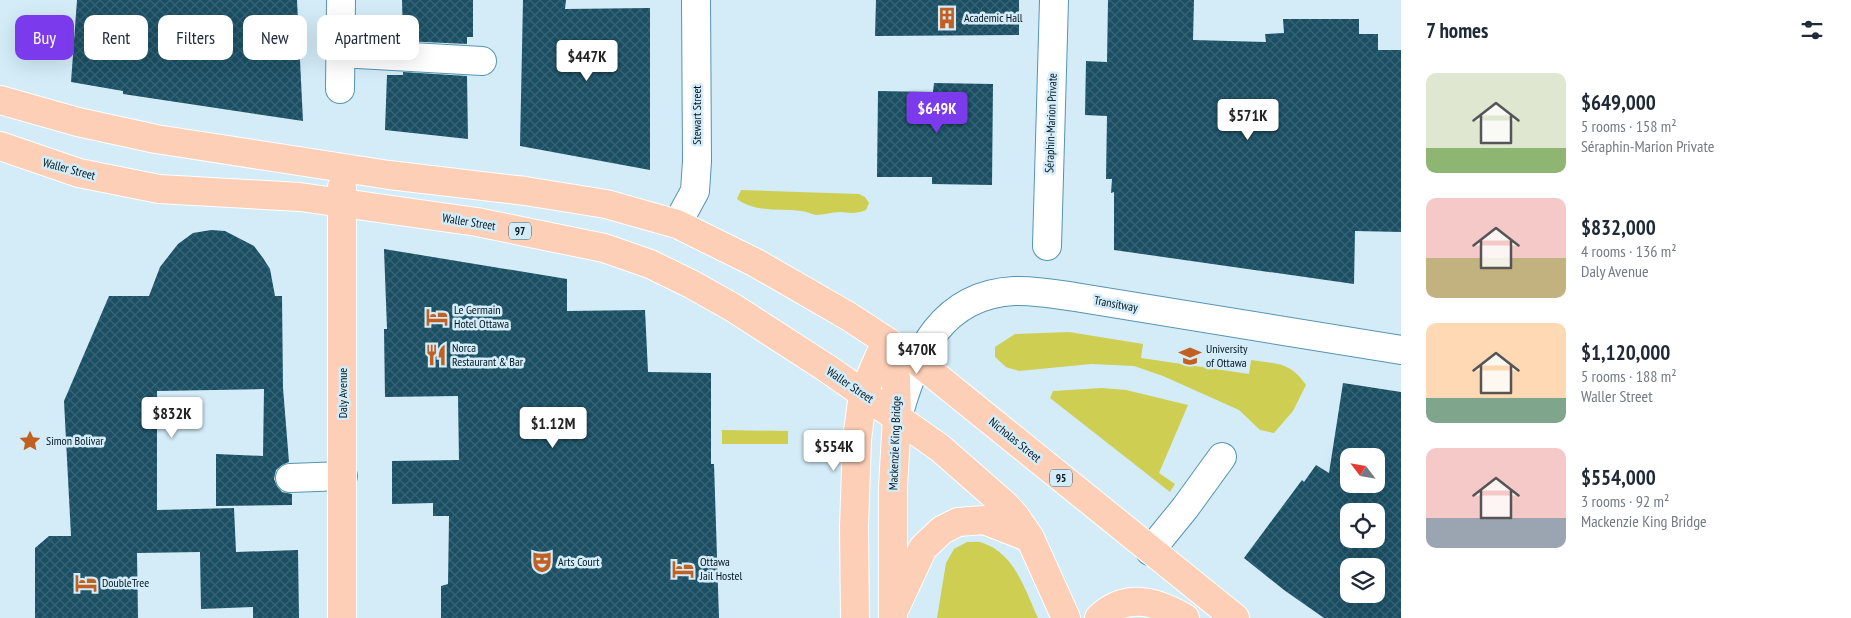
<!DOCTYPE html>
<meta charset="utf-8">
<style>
:root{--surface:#fff;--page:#f6f6f7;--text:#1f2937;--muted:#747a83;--accent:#7c3aed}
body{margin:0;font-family:"PT Sans Narrow",sans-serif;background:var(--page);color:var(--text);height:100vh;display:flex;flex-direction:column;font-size:19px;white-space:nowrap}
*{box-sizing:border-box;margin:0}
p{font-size:16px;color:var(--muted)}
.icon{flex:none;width:28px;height:28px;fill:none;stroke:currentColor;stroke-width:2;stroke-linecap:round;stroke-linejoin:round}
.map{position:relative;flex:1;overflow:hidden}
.drawer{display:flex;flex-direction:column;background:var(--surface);width:450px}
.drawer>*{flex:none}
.banner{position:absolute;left:15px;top:15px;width:475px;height:45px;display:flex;gap:10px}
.needle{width:32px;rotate:301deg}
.buttons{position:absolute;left:1340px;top:448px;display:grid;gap:10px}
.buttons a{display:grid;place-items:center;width:45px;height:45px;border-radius:10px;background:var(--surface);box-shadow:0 5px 20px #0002;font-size:25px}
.price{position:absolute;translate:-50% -42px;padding:0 11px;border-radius:5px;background:#fff;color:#222;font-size:16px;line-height:32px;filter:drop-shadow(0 1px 2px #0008)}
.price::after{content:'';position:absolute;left:50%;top:30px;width:15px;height:11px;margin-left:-8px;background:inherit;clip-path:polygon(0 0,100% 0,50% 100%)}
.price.current{background:var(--accent);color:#fff}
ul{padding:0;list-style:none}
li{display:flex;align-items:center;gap:15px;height:125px;padding:0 25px}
li span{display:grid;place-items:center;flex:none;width:140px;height:100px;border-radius:10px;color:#555}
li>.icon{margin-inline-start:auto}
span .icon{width:60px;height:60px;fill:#fffc;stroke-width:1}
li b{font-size:21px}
h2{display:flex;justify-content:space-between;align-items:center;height:60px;padding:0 25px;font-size:21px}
.pill{padding:0 18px;border-radius:10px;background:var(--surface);box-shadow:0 5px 20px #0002;font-size:18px;line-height:45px}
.pill.current{background:var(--accent);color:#fff}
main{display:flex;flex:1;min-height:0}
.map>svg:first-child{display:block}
</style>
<main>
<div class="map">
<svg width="1401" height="618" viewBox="0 0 1401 618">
<defs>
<pattern id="building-cross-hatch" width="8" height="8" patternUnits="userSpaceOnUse" patternTransform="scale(1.25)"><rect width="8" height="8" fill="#1a4f64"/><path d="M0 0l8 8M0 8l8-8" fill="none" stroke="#386476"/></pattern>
</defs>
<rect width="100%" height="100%" fill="#d3ecf8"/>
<path fill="#cece53" d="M741 190 859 194 865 197 869 203 866 210C856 214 850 213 840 212 832 212 824 215 816 215 811 214 806 211 801 211 779 208 756 213 737 199Z
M1069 332 1143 344 1141 358 1249 374 1251 360C1277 364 1290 362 1306 385L1293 411 1274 433 1260 430 1239 410 1163 376 1134 366 1091 364 1019 371 1006 367 995 357V347L1015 334Z
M1102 388 1126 390 1188 405 1159 473 1175 484 1170 492 1050 398 1053 391Z
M722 430 788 431V444H722Z
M967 542C972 542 979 541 983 543 1015 554 1025 590 1038 618H937L946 563 954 549Z"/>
<path fill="url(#building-cross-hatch)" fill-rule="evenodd" d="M77 0H297L303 121 123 94V91L71 82Z
M402 0H473V37H467V44L403 41Z
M523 0H566L565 9 650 8V170L520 146Z
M876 0H1019V35L875 36Z
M1108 0H1194L1193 40 1266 42 1265 34 1284 33 1283 19H1359V34H1378V50H1401V232L1355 231 1354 284 1114 250V192L1111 193 1112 179H1106L1107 116 1085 115 1086 61 1107 62Z
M403 72 467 76 468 139 385 130 387 75H403Z
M934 83 993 84 992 185 932 184V177H877L878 91 933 92Z
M211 230 225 231 254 246 263 258 270 269 275 296H282L283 388 289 462 282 465 276 470 274 479 277 486 282 492 292 494V505L216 506V454L263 456 264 389 157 391V510L234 508 236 552 298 550 299 618H253V607L201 609 200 552 137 553 138 618H35V548L49 536H71L64 401 109 296H149L160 267 178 244 193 233Z
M384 249 567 279V311L645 310 648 372 711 373V464H714L719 618H441V586L448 584 449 516H433V503L392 504V461L459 460 458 396 385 397 384 329H387Z
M1343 383 1401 392V618H1324L1284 590 1244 558 1302 480 1304 482 1316 465 1329 473ZM1349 456H1376V484H1349ZM1349 511H1376V539H1349ZM1349 566H1376V594H1349Z"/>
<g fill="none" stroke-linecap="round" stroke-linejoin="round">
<g stroke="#5594b1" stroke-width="30">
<path id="minor" d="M340 53 482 61
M340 89 341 0
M677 224 695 191 697 161 696 0
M1047 246 1054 0
M899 413C916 352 942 295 1014 291 1034 290 1055 294 1075 297L1401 350
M290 478 343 476
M1150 551 1185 508 1222 457"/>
</g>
<g stroke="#fff" stroke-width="30">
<path id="major" d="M0 100 78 122 156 139 389 175 525 191 606 204 677 224 756 263 848 316 917 361 1235 618
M0 146 79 173 159 189 300 197 477 222 604 248 650 264 691 284 732 307 828 369 940 448 1004 504 1015 516 1030 538 1066 618
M886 341 896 378 897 417 893 487V618
M896 606 923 548 942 530 958 522 984 520 1030 538
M342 618V187
M855 618 854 527 857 439 863 394 886 341
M1099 618C1126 592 1156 601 1185 618"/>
</g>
<use href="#minor" stroke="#fff" stroke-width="28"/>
<use href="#major" stroke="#fdcfb6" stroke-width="28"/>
</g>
<defs>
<g id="building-bare" transform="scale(1.725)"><path d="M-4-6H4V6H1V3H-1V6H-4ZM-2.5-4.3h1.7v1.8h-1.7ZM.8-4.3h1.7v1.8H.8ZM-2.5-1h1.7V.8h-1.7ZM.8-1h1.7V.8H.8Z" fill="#c16020" stroke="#d3ecf8" stroke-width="2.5" paint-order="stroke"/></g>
<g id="hotel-bare" transform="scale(1.725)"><path d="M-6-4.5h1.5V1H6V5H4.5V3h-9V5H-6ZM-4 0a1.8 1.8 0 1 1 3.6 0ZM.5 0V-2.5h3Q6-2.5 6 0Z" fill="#c16020" stroke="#d3ecf8" stroke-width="2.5" paint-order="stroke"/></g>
<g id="restaurant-bare" transform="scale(1.725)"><path d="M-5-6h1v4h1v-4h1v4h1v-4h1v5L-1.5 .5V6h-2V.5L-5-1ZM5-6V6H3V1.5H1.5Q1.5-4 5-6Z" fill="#c16020" stroke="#d3ecf8" stroke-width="2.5" paint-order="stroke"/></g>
<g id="university-bare" transform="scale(1.725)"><path d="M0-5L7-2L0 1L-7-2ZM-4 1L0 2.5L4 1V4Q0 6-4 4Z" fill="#c16020" stroke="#d3ecf8" stroke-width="2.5" paint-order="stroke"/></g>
<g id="sight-bare" transform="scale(1.725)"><path d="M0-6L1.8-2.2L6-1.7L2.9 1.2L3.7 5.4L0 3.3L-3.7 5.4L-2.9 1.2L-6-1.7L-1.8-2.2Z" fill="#c16020" stroke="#d3ecf8" stroke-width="2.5" paint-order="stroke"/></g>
<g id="theatre-bare" transform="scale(1.725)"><path d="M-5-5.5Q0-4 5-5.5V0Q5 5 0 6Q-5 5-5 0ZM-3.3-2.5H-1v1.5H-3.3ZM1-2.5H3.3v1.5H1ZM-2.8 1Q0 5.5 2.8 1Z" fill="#c16020" stroke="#d3ecf8" stroke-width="2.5" paint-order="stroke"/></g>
</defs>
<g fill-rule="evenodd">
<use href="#building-bare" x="947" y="18"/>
<use href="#hotel-bare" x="437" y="317"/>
<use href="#restaurant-bare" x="436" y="355"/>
<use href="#university-bare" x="1190" y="356"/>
<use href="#sight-bare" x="30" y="441"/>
<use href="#theatre-bare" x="542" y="562"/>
<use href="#hotel-bare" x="683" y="569"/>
<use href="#hotel-bare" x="86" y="583"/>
</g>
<g text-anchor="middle" stroke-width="5" stroke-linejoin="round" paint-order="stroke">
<g fill="#d3ecf8" stroke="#3f5662" stroke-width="1">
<rect x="509" y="222.5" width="22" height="17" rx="4"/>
<rect x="1050" y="469.5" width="22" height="17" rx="4"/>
</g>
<g font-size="11" font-weight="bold" fill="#001621">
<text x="520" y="235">97</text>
<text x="1061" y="482">95</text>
</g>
<g font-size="12" fill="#001621" stroke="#d3ecf8" text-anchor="start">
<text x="964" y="22">Academic Hall</text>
<text x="454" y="314">Le Germain<tspan x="454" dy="14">Hotel Ottawa</tspan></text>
<text x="452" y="352">Norca<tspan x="452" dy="14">Restaurant &amp; Bar</tspan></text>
<text x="1206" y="353">University<tspan x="1206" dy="14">of Ottawa</tspan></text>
<text x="46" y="445">Simon Bolivar</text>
<text x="558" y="566">Arts Court</text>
<text x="700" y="566">Ottawa<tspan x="700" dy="14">Jail Hostel</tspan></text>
<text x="102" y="587">DoubleTree</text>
</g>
<g font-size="12" fill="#001621" stroke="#d3ecf8">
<text transform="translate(697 115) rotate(-90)" y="4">Stewart Street</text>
<text transform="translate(1051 123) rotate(-88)" y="4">Séraphin-Marion Private</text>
<text transform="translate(69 169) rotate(15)" y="4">Waller Street</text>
<text transform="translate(469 222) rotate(9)" y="4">Waller Street</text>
<text transform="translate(1116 304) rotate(10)" y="4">Transitway</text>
<text transform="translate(850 385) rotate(34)" y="4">Waller Street</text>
<text transform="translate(343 393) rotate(-90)" y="4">Daly Avenue</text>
<text transform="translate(1015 440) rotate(39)" y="4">Nicholas Street</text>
<text transform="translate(895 443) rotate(-88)" y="4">Mackenzie King Bridge</text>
</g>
</g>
</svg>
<div class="buttons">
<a><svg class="needle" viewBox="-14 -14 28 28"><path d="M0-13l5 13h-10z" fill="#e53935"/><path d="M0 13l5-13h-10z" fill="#747a83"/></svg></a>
<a><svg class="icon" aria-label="locate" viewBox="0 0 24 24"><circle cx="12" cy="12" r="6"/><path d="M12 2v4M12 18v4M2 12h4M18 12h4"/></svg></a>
<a><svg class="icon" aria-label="layers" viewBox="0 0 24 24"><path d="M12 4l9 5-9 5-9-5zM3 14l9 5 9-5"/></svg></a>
</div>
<b class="price" style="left:587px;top:82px">$447K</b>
<b class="price current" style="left:937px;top:134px">$649K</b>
<b class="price" style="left:1248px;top:141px">$571K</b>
<b class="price" style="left:917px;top:375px">$470K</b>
<b class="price" style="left:172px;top:439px">$832K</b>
<b class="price" style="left:553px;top:449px">$1.12M</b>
<b class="price" style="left:834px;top:472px">$554K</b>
<div class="banner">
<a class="pill current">Buy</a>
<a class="pill">Rent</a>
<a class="pill">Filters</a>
<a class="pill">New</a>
<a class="pill">Apartment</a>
</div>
</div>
<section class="drawer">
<h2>7 homes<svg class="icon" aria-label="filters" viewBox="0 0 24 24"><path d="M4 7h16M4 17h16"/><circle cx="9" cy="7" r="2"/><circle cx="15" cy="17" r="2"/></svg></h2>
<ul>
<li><span style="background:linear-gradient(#dfe7d0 75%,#8fb573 0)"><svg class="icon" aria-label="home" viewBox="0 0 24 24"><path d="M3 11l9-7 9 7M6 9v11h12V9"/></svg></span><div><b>$649,000</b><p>5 rooms · 158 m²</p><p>Séraphin-Marion Private</p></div></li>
<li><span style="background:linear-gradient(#f6c9c9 60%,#c2b280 0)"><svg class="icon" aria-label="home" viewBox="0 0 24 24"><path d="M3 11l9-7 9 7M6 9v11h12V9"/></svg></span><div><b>$832,000</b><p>4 rooms · 136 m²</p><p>Daly Avenue</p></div></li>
<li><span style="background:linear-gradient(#ffd9b3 75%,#7fa58c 0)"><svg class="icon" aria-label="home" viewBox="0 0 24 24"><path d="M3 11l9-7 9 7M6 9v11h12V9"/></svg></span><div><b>$1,120,000</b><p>5 rooms · 188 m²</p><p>Waller Street</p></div></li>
<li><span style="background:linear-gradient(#f6c9c9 70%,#9aa5b1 0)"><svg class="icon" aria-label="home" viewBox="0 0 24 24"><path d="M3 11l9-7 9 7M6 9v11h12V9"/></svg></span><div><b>$554,000</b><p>3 rooms · 92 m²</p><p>Mackenzie King Bridge</p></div></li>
</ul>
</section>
</main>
